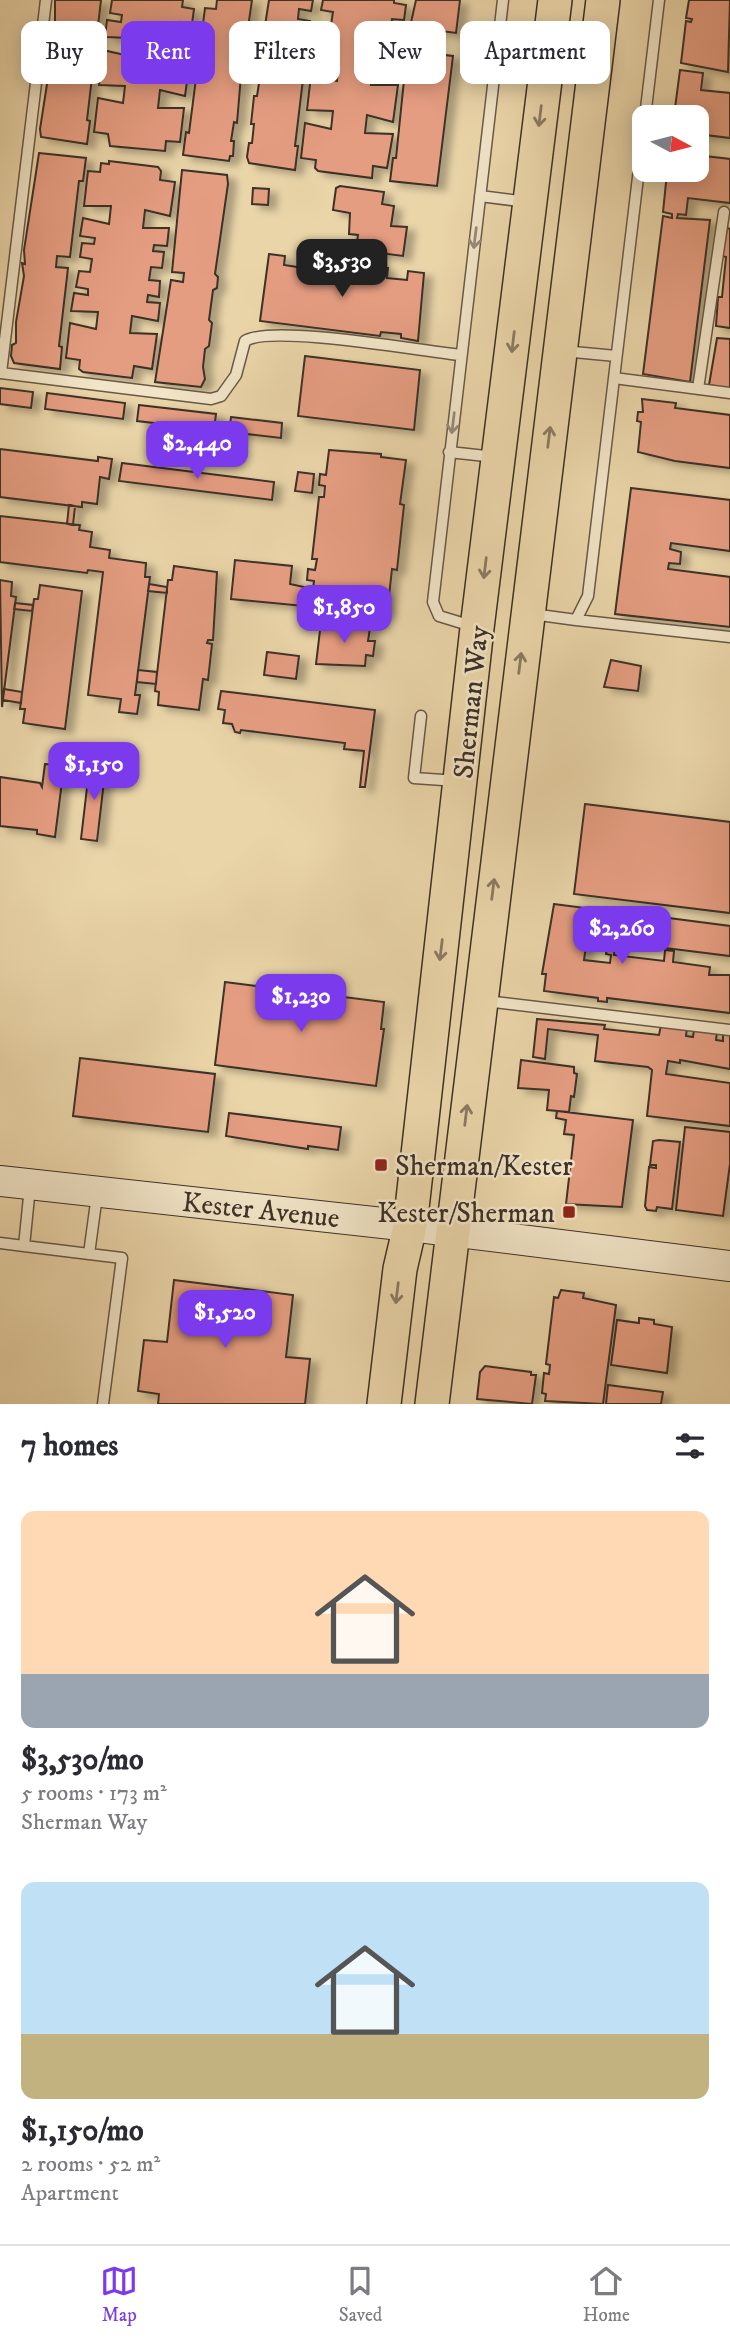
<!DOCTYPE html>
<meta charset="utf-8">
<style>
:root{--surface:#fff;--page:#f2f2f3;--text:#2b2b33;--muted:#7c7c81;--line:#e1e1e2;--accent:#7c3aed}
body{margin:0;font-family:"IM FELL DW Pica",serif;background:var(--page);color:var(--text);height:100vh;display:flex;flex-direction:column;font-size:26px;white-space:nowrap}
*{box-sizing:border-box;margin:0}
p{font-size:23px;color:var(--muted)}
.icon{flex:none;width:38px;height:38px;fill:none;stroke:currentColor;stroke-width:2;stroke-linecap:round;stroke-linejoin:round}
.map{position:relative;height:1404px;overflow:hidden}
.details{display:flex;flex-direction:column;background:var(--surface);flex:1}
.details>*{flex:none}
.hud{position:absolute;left:21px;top:21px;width:690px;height:63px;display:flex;gap:14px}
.needle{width:46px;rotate:97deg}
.tools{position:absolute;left:632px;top:105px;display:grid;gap:14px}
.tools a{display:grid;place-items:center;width:77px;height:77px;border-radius:14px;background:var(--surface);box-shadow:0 4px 18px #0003;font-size:35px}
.price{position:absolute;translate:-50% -60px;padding:0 16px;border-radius:14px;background:var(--accent);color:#fff;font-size:23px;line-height:46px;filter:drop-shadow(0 2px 4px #0008)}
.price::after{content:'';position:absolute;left:50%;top:42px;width:21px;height:16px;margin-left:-10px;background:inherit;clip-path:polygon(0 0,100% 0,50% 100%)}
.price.on{background:#222;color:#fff}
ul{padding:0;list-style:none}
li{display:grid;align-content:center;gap:14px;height:371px;padding:0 21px}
li span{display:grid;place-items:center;height:217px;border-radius:14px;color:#555}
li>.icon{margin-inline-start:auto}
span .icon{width:126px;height:126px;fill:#fffc;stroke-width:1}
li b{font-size:30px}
h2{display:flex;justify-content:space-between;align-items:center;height:84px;padding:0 21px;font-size:30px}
.tag{padding:0 24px;border-radius:14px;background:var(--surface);box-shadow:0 4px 18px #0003;font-size:24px;line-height:63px}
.tag.on{background:var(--accent);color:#fff}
.tab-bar{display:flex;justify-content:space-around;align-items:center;height:98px;border-top:2px solid var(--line);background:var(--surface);font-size:19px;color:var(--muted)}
.tab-bar a{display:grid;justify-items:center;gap:4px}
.tab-bar .on{color:var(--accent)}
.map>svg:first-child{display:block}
</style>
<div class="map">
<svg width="730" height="1404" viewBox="0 0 730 1404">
<defs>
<filter id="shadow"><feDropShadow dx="8" dy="4.5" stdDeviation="3.5" flood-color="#0004"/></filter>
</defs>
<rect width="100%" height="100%" fill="#ead5a9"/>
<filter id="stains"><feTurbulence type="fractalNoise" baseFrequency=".00286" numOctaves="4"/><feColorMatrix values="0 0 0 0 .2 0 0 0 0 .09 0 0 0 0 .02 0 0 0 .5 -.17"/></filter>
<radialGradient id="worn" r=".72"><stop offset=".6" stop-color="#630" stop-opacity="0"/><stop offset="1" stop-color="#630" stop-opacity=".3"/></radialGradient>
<path fill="#e59d81" stroke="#3c3027" stroke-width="2" fill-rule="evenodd" filter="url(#shadow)" d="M55 0H101L87 120 90 121 87 144 41 137 40 129 52 52 49 49 52 25 55 23Z
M112 0H183L182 7 194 9 192 24 180 22V28L193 30 191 48 166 42 164 60H190L185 96 160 90 158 108H184L180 142 166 141 165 151 110 146 108 134 94 132 98 98 123 103 125 86 99 85 103 50 129 56 131 38 105 37 107 20 121 22 122 15 110 13Z
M217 0H252L248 28H245L237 123 234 122 231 141H234L233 156H230L229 161 183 155 186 132 189 133 205 8 216 9Z
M269 0H313L311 11 299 9 298 19 310 21 295 146H298L295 170 249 163 247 157 249 143H252L254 124H251L254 96H257L260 77 257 76Z
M323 0H394V3L406 5 404 20 392 19 391 32 402 34 400 49 388 47V54L401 56 398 74 373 68 371 85H398L393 122 367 115 365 133 393 134 387 168 373 166 372 178 318 171 315 168 316 160 301 158 305 123 331 129 333 111 307 110 311 75 337 81 338 63H313L315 45 329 47 330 40 317 39 320 24 331 25 333 12 321 10Z
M416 0H460L456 33 410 27Z
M689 0H730L728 72 681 63 686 21 691 22 692 19 686 18Z
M407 51 453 56 437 186 390 181 393 158H396Z
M680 70 703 73 701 90 730 93V138L698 134V111L675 108Z
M39 153 86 158 83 181H79L70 257 57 256 56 267 68 268 59 346 62 347 60 369 14 363 11 356 12 345 16 343V322L24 276 22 263 25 264 24 250Z
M696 155 730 159V203L688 198 686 215 678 214 677 218 710 220 690 382 643 374 663 216 672 218V214L663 212 667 173 689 176 690 170H696Z
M109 161 158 167 161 171 160 180 175 182 170 216 145 210 143 228H169L167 246 154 245 153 251 164 252 162 268 151 267 149 280 160 281 159 297 148 295 147 302 160 303 158 321 132 316 130 333 157 334 152 369 134 366 132 378 83 372 79 369 80 360 66 358 70 323 96 329 98 312 71 311 74 293 88 295V289L76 287 79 271 90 272 92 259 80 257 82 243 94 244 95 238 80 236 83 218 109 224 111 206H84L88 171 100 172 101 163 109 164Z
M182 170 227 175 228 184 215 274 218 277 217 288 213 290 209 320 212 323 209 346 205 349 203 367 205 379 201 387 155 382 171 280 183 282 184 273 172 272Z
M340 186 384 192 382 204 394 206 391 226 407 227 403 256 356 250 358 235 349 234 350 213 333 210 336 188Z
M253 188 269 189 268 205 252 204Z
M727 228 730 229V328L716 326 718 297H722L726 257 722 256Z
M269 254 285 256 284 265 304 268 305 259 336 262 335 272 356 274 357 265 388 268 387 278 407 280 408 271 424 273 418 341 401 338V334L381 332 380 336 260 321Z
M717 338 730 339V389L709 385Z
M305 356 420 370 414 430 298 416Z
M0 388 33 392 31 408 0 404Z
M47 393 125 403 123 419 45 409Z
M642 399 676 403 675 408 730 415V468L675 461 638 452 641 422 637 421 638 412H643Z
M139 405 216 414 214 430 137 421Z
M231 417 282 423 281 438 229 432Z
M0 449 98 461V457L112 459 109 479 100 477 97 504 82 502V507L0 497Z
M329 450 381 454V457L406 460 400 504 404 505 397 570 392 569 387 614 231 599 235 560 292 566 290 584 313 589 314 581 307 580 308 569 315 570 317 559H312L319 497H324L325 486 319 485 320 474 326 475Z
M122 463 274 482 272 500 119 481Z
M298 472 314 474 312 493 295 491Z
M631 488 730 500V551L671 543 670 549 681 552 680 564 669 563 668 569 730 577V627L615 614Z
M69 505 75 506 73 525 67 524Z
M0 516 80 525 79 530 92 532 90 547 110 550 109 558 146 563 145 577H150L135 695H140L137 714 119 712 121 699 88 695 103 572 88 570 87 573 0 562Z
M174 566 217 572 213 640H208L207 643 212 644 208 680 203 679 199 710 158 705 159 692 155 691 168 580H172Z
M0 580 12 582 11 596 16 597 2 707Z
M149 584 167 587V593L148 591Z
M40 585 82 591 65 729 23 723 25 709H20L34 599H38Z
M15 603 33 605 32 611 14 609Z
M321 622 370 628 368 641H375L373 656 366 655 365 666 316 664Z
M267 652 299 656 296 679 264 675Z
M611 660 641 666 638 691 604 687Z
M138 670 157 672 156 684 137 682Z
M4 689 22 692 21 703 3 700Z
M221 691 375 710 365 787H360L364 751 344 749 345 743 241 730 240 733 235 732 232 724 223 723 225 710 218 709Z
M90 762 106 764 97 841 81 839Z
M45 764 64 766 55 837 37 834V830L0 826V777L40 783 42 787Z
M585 804 730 822V913L574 894Z
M554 904 631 914 628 943 616 941 614 955 664 961 665 950 674 951 673 962 710 967 709 975H730V1013L607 998V1002L598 1001V998L544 991 546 974H542ZM587 938 608 941 606 954 611 955 610 963 584 960Z
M661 917 730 926V956L657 947Z
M225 982 384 1002 381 1029H384L376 1086 215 1065Z
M537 1019 605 1025 604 1029 659 1035 661 1025 687 1028 686 1036 693 1037 694 1029 717 1032 716 1040 723 1041V1033H730V1069L680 1060V1063L668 1061 666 1074 730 1083V1126L647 1116 652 1070 648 1067 595 1061 598 1035 548 1029 545 1059 533 1057Z
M80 1058 215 1074 208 1132 73 1116Z
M521 1060 574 1067V1073L577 1074 574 1097 571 1096 569 1112 547 1110 549 1090 518 1088Z
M557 1111 633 1120 622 1207 566 1204 574 1135 564 1134 566 1120 556 1118Z
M229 1113 341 1127 338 1150 308 1146V1149L226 1136Z
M685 1127 730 1132V1164L723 1216 676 1210Z
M659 1140 680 1142 672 1209 657 1207 656 1211 647 1210 645 1206 649 1167 656 1168V1165H650L653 1141Z
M174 1280 293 1295 286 1357 310 1359 305 1404H158L159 1394 138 1391 144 1340 167 1342Z
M561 1290 584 1293 583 1298 616 1305 603 1404 545 1401 546 1394 542 1393 544 1373 549 1374 550 1365 546 1364 554 1297 558 1298Z
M639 1318 654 1320V1324L672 1327 667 1373 611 1365 617 1320 639 1323Z
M485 1366 531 1372V1375H536L532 1404 477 1399 480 1372Z
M608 1385 663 1392 661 1404H606Z"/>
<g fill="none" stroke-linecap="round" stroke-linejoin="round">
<g stroke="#685948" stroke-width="13">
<path id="service" d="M46 0 1 373 211 399 221 396 236 375 245 341C272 324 421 351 461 355
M645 117 659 0
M480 196 527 202
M563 351 616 356
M614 378 730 393
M698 389 724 212
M449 452 495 457
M532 614 576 620 588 596 644 127
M576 620 730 637
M475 627 439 616 433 602 503 0
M421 716 414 778 458 781
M486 1001 730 1030
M30 1187 24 1246 122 1258 103 1404
M0 1243 24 1246
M89 1254 97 1195"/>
</g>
<g stroke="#3c3027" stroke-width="32">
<path id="secondary" d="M0 1181 410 1226 730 1266"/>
</g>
<g stroke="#3c3027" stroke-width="36">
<path id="primary" d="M384 1404 400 1269 410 1226 477 628 555 0
M432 1404 603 0"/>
</g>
<use href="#service" stroke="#f1e4c7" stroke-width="10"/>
<use href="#secondary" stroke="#f1e4c7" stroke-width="30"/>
<use href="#primary" stroke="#ead5a9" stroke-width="33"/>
</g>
<defs><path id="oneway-shaft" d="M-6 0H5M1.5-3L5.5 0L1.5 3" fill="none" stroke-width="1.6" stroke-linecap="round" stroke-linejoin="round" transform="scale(1.75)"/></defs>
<g stroke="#8a7a62">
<use href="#oneway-shaft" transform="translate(540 116) rotate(97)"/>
<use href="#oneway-shaft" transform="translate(513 342) rotate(97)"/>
<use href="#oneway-shaft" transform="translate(549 437) rotate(-83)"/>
<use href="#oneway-shaft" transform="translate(485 568) rotate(97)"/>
<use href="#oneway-shaft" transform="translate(520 663) rotate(-83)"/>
<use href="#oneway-shaft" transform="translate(493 889) rotate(-83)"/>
<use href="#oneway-shaft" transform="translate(441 950) rotate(97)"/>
<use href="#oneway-shaft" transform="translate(466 1115) rotate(-83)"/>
<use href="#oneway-shaft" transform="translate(397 1293) rotate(97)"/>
</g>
<g stroke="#968a77">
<use href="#oneway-shaft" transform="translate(475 238) rotate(97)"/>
<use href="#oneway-shaft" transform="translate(453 423) rotate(97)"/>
</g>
<g fill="#8f2418" stroke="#f1e4c7" stroke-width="2.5">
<rect x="374" y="1158" width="14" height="14" rx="3.5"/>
<rect x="562" y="1205" width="14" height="14" rx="3.5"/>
</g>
<g text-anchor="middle" stroke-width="5" stroke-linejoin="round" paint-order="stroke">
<g font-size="28" fill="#3c3027" stroke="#f1e4c7">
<text transform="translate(470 702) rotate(-84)" y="10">Sherman Way</text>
<text transform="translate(261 1209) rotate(6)" y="10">Kester Avenue</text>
</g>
<g font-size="28" fill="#3c3027" stroke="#f1e4c7" text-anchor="start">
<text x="395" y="1175">Sherman/Kester</text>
<text x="555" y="1222" text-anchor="end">Kester/Sherman</text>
</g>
</g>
<rect width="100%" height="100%" filter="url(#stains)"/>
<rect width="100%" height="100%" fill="url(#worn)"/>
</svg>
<div class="tools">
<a><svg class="needle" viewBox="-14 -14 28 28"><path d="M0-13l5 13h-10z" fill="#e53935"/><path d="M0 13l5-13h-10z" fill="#7c7c81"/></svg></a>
</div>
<b class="price on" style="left:342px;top:299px">$3,530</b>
<b class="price" style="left:197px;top:481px">$2,440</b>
<b class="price" style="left:344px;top:645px">$1,850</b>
<b class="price" style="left:94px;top:802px">$1,150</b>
<b class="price" style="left:622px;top:966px">$2,260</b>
<b class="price" style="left:301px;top:1034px">$1,230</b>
<b class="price" style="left:225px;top:1350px">$1,520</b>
<div class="hud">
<a class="tag">Buy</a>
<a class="tag on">Rent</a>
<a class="tag">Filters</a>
<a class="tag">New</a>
<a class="tag">Apartment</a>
</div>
</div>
<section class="details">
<h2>7 homes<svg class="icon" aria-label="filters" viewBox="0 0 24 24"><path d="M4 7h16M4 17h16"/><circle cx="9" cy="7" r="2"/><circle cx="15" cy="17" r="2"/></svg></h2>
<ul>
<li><span style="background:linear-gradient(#ffd9b3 75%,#9aa5b1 0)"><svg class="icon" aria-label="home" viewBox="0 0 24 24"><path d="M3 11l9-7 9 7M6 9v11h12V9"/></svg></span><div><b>$3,530/mo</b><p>5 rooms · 173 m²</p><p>Sherman Way</p></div></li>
<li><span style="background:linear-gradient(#bfe0f5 70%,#c2b280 0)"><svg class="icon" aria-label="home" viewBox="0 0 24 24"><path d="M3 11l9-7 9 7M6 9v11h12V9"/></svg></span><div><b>$1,150/mo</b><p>2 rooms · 52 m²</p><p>Apartment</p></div></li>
</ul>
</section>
<nav class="tab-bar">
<a class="on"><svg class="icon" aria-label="map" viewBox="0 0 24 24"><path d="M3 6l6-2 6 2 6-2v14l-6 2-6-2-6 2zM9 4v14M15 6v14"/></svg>Map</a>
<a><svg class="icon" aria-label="saved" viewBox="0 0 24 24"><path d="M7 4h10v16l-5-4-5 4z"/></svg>Saved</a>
<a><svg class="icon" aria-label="home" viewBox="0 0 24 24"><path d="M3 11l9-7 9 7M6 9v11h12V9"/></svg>Home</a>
</nav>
